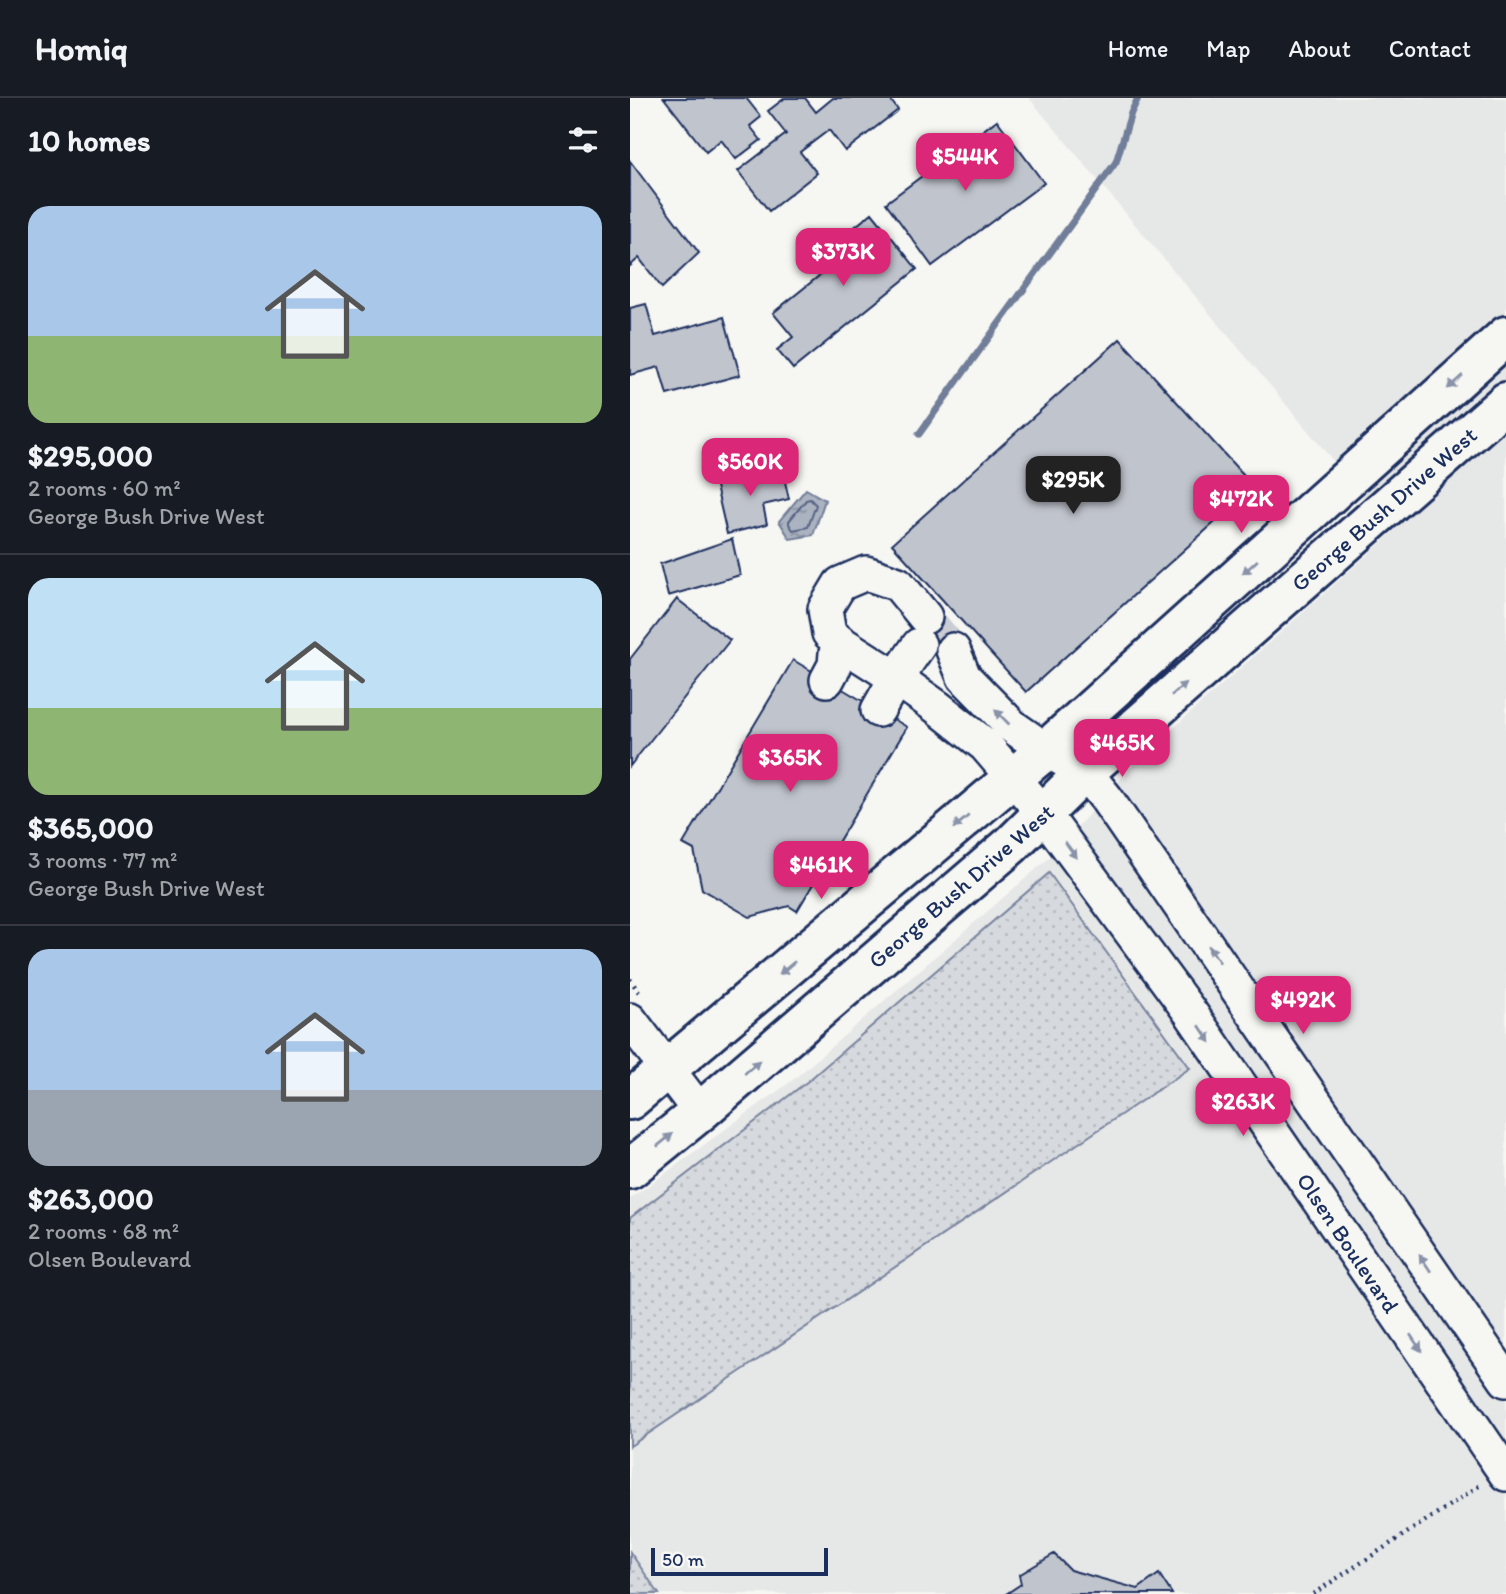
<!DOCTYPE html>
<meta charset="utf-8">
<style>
:root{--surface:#171b24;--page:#242831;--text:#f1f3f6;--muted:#9ea1a6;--line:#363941;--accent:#db2777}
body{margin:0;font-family:Itim,sans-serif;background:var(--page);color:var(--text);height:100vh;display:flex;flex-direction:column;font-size:26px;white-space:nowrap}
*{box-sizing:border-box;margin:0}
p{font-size:23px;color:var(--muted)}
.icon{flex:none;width:38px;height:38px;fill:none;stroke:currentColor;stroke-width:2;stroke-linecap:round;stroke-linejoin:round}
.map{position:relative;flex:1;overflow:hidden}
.panel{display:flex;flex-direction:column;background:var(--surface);width:630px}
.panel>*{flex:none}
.scale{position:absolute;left:21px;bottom:18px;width:177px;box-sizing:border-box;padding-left:7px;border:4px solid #1b2f5e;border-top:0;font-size:19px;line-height:24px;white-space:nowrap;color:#1b2f5e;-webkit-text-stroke:5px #f6f6f2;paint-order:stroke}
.price{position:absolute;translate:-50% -60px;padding:0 16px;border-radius:14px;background:var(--accent);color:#fff;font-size:23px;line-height:46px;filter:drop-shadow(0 2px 4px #0008)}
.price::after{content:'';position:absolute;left:50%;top:42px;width:21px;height:16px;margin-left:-10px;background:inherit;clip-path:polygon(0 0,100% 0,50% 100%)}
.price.current{background:#222;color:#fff}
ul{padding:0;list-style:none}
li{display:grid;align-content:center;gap:14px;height:371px;padding:0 28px}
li+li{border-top:2px solid var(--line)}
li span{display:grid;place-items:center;height:217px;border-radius:21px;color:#555}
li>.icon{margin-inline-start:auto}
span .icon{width:126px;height:126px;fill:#fffc;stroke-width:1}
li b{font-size:30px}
h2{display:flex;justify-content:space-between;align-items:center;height:84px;padding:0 28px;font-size:30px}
header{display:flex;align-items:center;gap:42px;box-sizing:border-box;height:98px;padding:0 35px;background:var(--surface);border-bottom:2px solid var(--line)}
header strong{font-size:33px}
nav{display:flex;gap:38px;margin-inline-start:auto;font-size:24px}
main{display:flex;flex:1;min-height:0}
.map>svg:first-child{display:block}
</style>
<header>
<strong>Homiq</strong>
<nav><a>Home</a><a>Map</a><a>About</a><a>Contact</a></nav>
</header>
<main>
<section class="panel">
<h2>10 homes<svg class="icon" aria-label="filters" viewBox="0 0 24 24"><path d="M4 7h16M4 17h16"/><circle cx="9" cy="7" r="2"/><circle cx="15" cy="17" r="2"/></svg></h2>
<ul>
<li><span style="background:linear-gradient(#a9c7e8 60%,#8fb573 0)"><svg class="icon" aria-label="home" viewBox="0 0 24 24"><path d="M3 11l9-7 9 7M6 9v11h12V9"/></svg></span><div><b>$295,000</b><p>2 rooms · 60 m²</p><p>George Bush Drive West</p></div></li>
<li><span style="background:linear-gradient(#bfe0f5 60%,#8fb573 0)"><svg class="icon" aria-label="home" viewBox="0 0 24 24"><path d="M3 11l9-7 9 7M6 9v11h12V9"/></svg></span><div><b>$365,000</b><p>3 rooms · 77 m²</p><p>George Bush Drive West</p></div></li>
<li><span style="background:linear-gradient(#a9c7e8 65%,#9aa5b1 0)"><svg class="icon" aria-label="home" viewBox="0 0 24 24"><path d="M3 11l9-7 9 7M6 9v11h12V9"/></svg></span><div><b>$263,000</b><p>2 rooms · 68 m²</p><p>Olsen Boulevard</p></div></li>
</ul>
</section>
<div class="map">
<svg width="876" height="1496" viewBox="0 0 876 1496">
<defs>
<pattern id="grass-dots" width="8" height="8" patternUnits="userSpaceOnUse" patternTransform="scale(1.75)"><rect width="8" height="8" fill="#d6d9dd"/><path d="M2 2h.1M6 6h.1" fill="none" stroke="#b7bbc0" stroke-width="1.8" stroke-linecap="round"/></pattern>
<pattern id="water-ripples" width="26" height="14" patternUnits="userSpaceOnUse" patternTransform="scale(1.75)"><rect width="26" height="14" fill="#abb2c0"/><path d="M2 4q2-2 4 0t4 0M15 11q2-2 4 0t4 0" fill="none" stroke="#8a919f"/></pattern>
</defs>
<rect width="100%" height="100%" fill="#f6f6f2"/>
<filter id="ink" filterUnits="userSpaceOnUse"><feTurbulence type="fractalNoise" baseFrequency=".0143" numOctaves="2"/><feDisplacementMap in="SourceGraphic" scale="14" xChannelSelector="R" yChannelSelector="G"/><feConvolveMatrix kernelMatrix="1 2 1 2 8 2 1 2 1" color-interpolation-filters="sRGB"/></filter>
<g filter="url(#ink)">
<path fill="#e6e7e7" d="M399 0H876V1496H0V1101L163 982 418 761 512 658 763 434Z"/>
<path fill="url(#grass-dots)" stroke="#78849e" stroke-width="2" d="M419 775 560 970 0 1348V1120L178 983Z
M0 1454 29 1496H0Z"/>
<path fill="url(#water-ripples)" stroke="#717e99" stroke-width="2" d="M176 391 195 402 183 437 160 441 149 423Z"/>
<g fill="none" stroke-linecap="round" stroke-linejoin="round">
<path stroke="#556385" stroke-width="2" d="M180 401 186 407 178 429 163 432 159 426V423L176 402Z"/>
<path stroke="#717e99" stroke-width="7" d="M289 336 486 64 501 15 508 0"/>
</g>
<path fill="#c0c4cd" stroke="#1b2f5e" stroke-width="2" d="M34 0H116L131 19 120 28 131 42 106 61 91 42 76 54Z
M155 0H175L186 14 203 0H259L268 12 215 53 199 32 170 54 187 75 139 113 108 73 156 36 138 13Z
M367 22 414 85 302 168 256 105Z
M0 63 69 155 32 190 9 160 0 168Z
M242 115 287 171 163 271 147 252 163 239 143 215 195 173 185 161Z
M16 206 25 238 94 219 110 277 37 297 29 269 0 277V210Z
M490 241 624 389 396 594 262 446Z
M151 367 159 401 133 407 137 426 97 436 85 384Z
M102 441 110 477 38 498 30 466Z
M47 501 100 542 0 668V561Z
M163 562 277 629 167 813 159 808 120 819 72 791 64 752 53 746Z
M424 1456 440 1472 508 1491 529 1476 542 1496H376L391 1486 389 1477Z"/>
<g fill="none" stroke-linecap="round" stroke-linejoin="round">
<path stroke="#caced4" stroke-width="33" stroke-dasharray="33 17" stroke-linecap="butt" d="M295 519 323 552"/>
<g stroke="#1b2f5e" stroke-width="38">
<path id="minor" d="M295 519 268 486 236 475 210 486 195 511 199 535 211 545 266 580 307 609 355 647 414 716 560 914 876 1376
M323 552 334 579 383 629 416 652 455 674 476 700 876 1282
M197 582 205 567 206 555 211 545
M248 612 266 580 289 547
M0 922 70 1014"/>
</g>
<g stroke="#1b2f5e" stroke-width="44">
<path id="major" d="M0 1002 416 652 876 238
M0 1071 70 1014 381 747 455 674 876 304"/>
</g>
<path stroke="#1b2f5e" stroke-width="4.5" stroke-dasharray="2 5" stroke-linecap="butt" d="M0 881 10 896
M683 1496 852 1386"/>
<use href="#minor" stroke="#f6f6f2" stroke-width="33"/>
<use href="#major" stroke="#f6f6f2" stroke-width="38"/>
</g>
<defs><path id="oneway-solid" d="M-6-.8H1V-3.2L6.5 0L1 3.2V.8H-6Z" transform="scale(1.75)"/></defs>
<g fill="#8892a8">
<use href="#oneway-solid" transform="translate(825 284) rotate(138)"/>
<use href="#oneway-solid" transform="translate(620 469) rotate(138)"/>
<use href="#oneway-solid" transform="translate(549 591) rotate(-41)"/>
<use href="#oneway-solid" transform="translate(372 619) rotate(-135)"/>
<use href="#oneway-solid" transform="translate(331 724) rotate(140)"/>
<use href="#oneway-solid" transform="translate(441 752) rotate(54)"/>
<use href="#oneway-solid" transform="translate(584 856) rotate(-124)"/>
<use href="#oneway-solid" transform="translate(157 870) rotate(140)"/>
<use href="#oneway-solid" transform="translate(575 936) rotate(56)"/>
<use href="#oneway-solid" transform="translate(122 969) rotate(-41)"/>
<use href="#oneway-solid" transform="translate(35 1042) rotate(-39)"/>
<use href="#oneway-solid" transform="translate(795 1165) rotate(-124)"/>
<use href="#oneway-solid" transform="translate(786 1245) rotate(56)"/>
</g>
</g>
<g text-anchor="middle" stroke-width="6" stroke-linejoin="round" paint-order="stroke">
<g font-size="23" fill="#1b2f5e" stroke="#f6f6f2">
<text transform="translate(754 411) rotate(-41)" y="8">George Bush Drive West</text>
<text transform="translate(331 788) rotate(-41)" y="8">George Bush Drive West</text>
<text transform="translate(718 1145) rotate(56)" y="8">Olsen Boulevard</text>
</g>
</g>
</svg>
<div class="scale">50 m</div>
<b class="price" style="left:335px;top:95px">$544K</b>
<b class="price" style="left:213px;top:190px">$373K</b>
<b class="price" style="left:120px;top:400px">$560K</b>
<b class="price current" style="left:443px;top:418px">$295K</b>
<b class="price" style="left:611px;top:437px">$472K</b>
<b class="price" style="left:492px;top:681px">$465K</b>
<b class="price" style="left:160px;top:696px">$365K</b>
<b class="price" style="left:191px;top:803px">$461K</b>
<b class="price" style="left:673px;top:938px">$492K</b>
<b class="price" style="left:613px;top:1040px">$263K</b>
</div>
</main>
